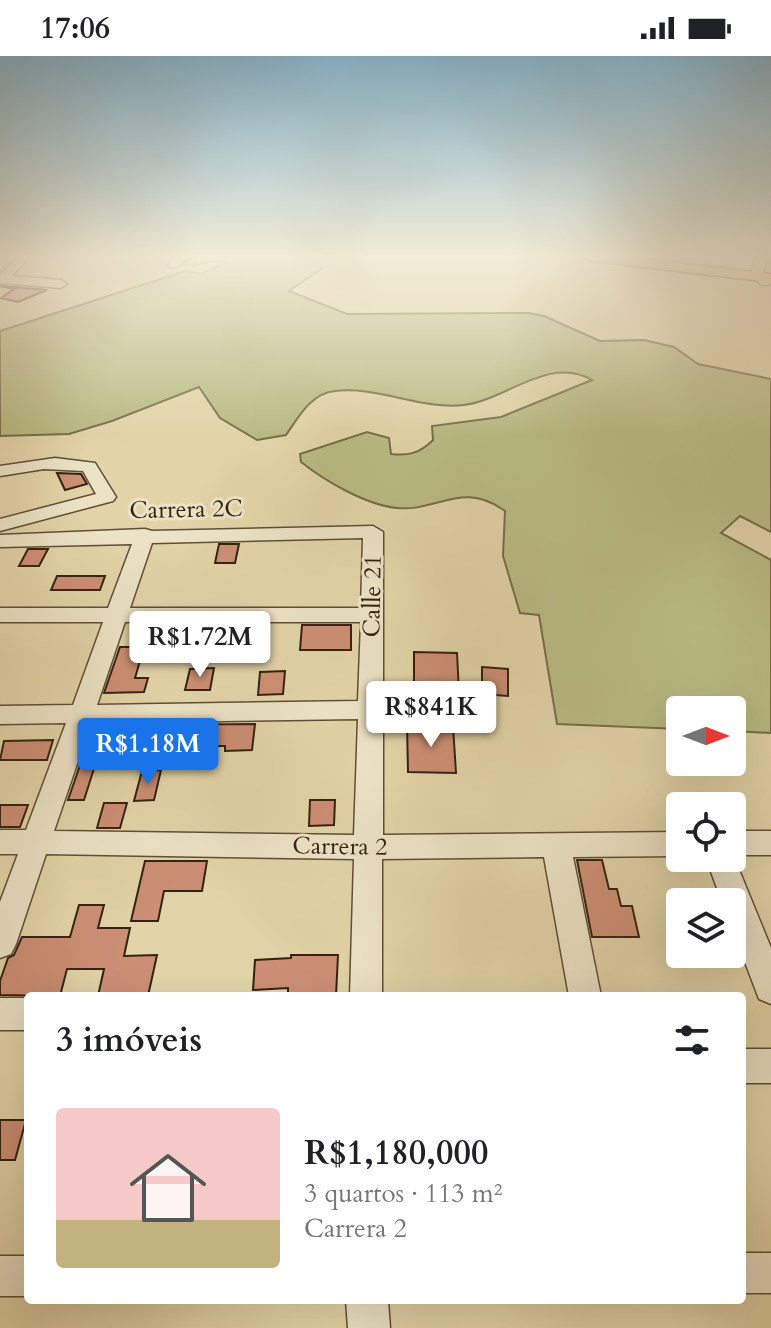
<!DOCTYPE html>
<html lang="pt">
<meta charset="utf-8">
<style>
:root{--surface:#fff;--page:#f6f6f6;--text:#202124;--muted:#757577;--line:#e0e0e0;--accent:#1a73e8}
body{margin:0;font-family:Cardo,serif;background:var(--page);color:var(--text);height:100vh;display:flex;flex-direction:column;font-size:30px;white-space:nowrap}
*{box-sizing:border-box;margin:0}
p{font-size:26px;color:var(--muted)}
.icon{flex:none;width:44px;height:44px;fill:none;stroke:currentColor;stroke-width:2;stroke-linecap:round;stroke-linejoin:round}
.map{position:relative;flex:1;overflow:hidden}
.drawer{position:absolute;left:24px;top:936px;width:722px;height:312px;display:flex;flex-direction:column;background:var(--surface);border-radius:8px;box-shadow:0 8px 32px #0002}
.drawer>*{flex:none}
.needle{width:52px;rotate:90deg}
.buttons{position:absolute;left:666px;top:640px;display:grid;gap:16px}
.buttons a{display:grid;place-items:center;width:80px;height:80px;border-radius:8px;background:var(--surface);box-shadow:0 8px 32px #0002;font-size:40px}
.price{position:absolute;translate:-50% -68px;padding:0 18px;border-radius:8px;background:#fff;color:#222;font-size:26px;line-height:52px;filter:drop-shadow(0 2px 4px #0008)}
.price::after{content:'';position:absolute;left:50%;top:48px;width:24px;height:18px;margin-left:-12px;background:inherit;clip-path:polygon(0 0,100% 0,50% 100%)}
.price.current{background:var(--accent);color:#fff}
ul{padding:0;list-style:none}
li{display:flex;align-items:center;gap:24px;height:200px;padding:0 32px}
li+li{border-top:2px solid var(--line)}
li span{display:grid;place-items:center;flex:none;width:224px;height:160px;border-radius:8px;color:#555}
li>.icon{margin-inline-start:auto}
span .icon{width:96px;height:96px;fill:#fffc;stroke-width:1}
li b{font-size:34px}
h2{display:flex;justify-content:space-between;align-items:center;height:96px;padding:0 32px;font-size:34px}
.status{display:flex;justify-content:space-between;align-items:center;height:56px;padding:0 40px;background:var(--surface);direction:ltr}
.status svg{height:22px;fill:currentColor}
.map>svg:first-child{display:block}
</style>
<div class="status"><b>17:06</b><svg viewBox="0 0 49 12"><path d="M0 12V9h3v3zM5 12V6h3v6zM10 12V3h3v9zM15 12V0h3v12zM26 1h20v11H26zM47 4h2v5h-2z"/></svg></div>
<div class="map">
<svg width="771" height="1272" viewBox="0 0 771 1272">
<rect width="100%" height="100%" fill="#e2d4a8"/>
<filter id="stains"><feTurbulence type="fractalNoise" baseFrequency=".0025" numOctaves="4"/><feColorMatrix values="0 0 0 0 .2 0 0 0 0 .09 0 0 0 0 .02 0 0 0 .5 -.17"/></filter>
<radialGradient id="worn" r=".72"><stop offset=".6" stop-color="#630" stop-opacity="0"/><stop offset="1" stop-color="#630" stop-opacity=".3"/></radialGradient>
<path fill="#b9bb84" stroke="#776e4a" stroke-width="2" d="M192 201H318L321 213 289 235 347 258 529 257 544 260 600 285 644 284 674 291 698 308 771 323V476L740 460 721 477 771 504V677L732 675V654H680V673L557 668 539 559 520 557 503 500 505 455C462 424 438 456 397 452 366 449 325 425 301 406L300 398 367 376 389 382 391 398C409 400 420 397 433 384L432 370 501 361 592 324C549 299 506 344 464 349 421 354 378 330 335 335 311 337 298 362 286 379L257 384 220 362 199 331 112 365 69 378 0 380V275L185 215 202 218 225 207C208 201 198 213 179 208Z"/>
<path fill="#cc8f75" stroke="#352211" stroke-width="2" d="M0 230 47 234 18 246 1 242 14 233Z
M57 417 81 418 87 428 65 434Z
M219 488H239L235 507H215Z
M28 493H48L39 510H19Z
M57 520H105L100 534H51Z
M228 569H249L246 591H224Z
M302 569H351V594H300Z
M120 591H144L135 622H148L144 636 104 637Z
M414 596 457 597 459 636H414Z
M482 611 508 613V640L482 638Z
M214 612 210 634H185L190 613Z
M285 615 283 638 258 639 260 616Z
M255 668 252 694 225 695V690H145L151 669Z
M407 669 453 670 456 717 408 716Z
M53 684 47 704H0L4 685Z
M88 686H128L123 703H97L84 744H68Z
M161 714 154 744 134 745 142 715Z
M310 744H335L334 769 309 770Z
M104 747H127L120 772H97Z
M0 749H28L20 771H0Z
M577 804H602L609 833H617L621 850H632L639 881H592Z
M145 805H207L202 835H164L158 865H131Z
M79 849H104L98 872H130L124 900 157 899 148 940H98L104 913H67L60 940 0 939V925L8 902 14 899 22 881H70Z
M291 899H338L336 940H288V932L253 934 255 904 291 902Z
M0 1064H26L15 1104H0Z"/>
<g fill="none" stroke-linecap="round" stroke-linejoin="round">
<g stroke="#604e37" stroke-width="3">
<path id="minor" d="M17 201H29L12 220 61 224 67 228 61 232 0 227V219Z
M176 201H188L178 211H170L168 209Z
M754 201H766L764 217 771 226 769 229H761L752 217Z
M55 402 95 407 116 441 113 445 0 475V463L96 438 83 415 44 413 0 420V410Z
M373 470 383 476V779L680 776V800L573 801 601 940H569L544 801 382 803V940H350L354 803 46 798 16 888 11 898 0 902V846L18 798H0V774H26L66 667 0 668V650L73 649 103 566H0V552H108L132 488 0 491V479L145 473 152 475ZM363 482 361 552H130L152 487ZM125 566H361L358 645 97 649ZM358 663 354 779 54 775 91 667Z
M732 775H771V799H733L771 892V948L759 943 732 872V846H722L706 802H732Z
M0 942H28V974H0Z
M742 993H771V1027H742Z
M742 1197H771V1237H742Z
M0 1200H28V1240H0Z
M346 1244H388L390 1272H348Z"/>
</g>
<g stroke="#352211" stroke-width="3">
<path id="major" d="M584 201H628L771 218V226L591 205Z"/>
</g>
<use href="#minor" fill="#ece3c6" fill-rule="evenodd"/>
<use href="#major" fill="#e1ba74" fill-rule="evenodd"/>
</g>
<linearGradient id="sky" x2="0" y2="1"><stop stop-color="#87b6cf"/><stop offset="0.53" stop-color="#f2ecd8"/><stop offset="1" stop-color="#f2ecd8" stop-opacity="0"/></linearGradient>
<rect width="771" height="379" fill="url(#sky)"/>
<g text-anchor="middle" stroke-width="6" stroke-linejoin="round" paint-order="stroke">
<g font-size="24" fill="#352211" stroke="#ece3c6">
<text transform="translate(186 453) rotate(-1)" y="8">Carrera 2C</text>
<text transform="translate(372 540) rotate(-89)" y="8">Calle 21</text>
<text transform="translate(340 790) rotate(1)" y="8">Carrera 2</text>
</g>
</g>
<rect width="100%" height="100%" filter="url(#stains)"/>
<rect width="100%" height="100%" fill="url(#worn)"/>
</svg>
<div class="buttons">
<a><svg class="needle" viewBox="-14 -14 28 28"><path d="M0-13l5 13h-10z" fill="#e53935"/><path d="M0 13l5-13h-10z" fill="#757577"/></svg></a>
<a><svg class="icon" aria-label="locate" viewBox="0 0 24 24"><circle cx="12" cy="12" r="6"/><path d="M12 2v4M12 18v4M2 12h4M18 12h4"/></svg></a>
<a><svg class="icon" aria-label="layers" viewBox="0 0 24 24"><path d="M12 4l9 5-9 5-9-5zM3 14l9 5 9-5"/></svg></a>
</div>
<b class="price" style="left:200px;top:623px">R$1.72M</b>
<b class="price" style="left:431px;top:693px">R$841K</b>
<b class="price current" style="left:148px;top:730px">R$1.18M</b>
<section class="drawer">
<h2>3 imóveis<svg class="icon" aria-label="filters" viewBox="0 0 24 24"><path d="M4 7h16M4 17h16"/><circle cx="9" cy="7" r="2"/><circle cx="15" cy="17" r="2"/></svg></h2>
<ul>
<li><span style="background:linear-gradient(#f6c9c9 70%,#c2b280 0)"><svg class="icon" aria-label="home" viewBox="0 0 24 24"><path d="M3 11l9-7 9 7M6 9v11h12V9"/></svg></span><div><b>R$1,180,000</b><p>3 quartos · 113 m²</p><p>Carrera 2</p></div></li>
</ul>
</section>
</div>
